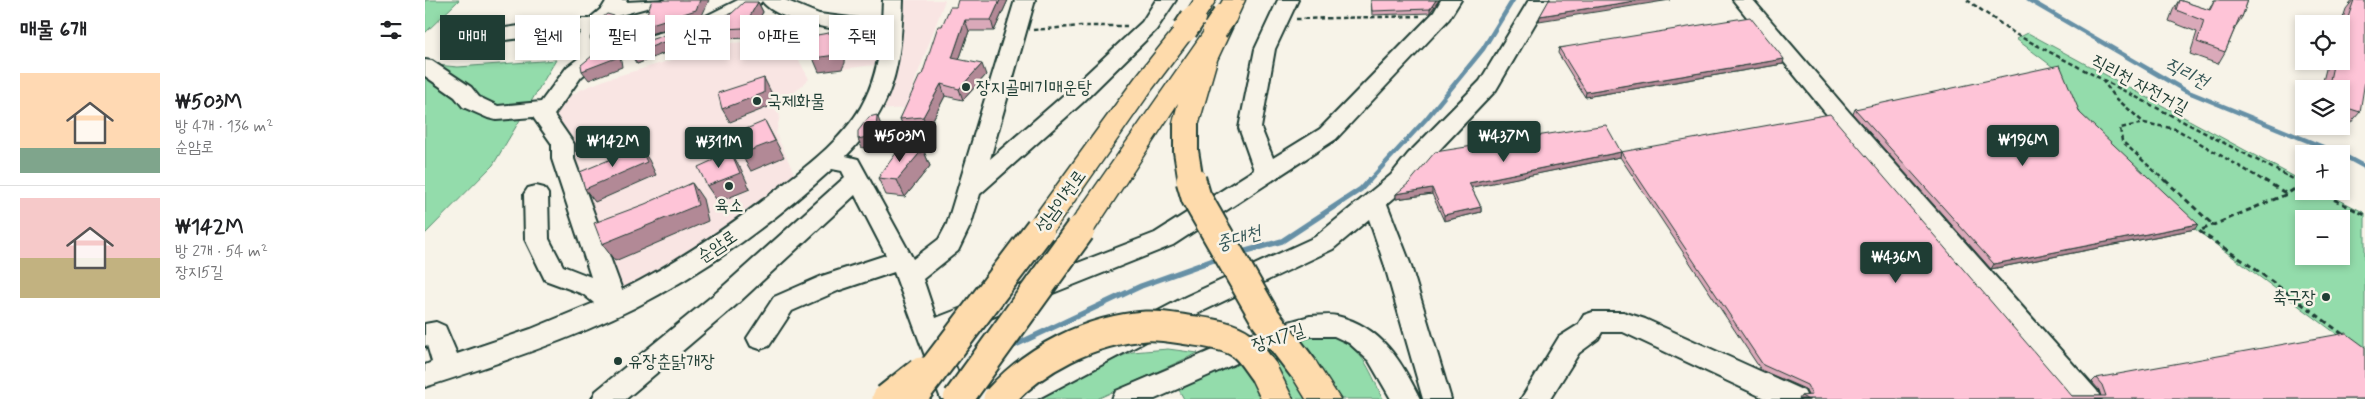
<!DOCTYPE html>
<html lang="ko">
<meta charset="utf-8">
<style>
:root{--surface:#fff;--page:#f2f2f2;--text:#202124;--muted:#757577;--line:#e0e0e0;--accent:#1f3d34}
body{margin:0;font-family:Mynerve,"Poor Story",sans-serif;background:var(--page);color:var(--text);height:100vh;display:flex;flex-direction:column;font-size:19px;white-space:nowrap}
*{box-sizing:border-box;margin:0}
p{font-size:16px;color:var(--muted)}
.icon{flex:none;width:28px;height:28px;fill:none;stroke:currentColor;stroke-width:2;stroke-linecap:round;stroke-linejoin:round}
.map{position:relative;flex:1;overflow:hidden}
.panel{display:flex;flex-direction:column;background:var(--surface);width:425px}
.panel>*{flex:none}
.guide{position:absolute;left:15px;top:15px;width:475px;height:45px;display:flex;gap:10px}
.buttons{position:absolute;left:1870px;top:15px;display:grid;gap:10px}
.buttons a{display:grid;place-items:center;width:55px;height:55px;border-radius:0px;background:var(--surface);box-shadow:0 2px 8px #0003;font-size:25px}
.price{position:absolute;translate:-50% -42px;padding:0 11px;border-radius:5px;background:var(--accent);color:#fff;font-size:16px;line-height:32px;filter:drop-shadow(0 1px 2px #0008)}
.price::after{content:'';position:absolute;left:50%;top:30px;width:15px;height:11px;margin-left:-8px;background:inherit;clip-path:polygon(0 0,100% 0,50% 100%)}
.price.active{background:#222;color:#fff}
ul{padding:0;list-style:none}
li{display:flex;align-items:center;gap:15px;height:125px;padding:0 20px}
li+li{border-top:1px solid var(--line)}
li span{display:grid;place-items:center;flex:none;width:140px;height:100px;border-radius:0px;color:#555}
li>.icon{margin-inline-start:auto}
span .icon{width:60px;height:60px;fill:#fffc;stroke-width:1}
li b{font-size:21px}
h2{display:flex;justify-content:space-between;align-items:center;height:60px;padding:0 20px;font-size:21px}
.chip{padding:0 18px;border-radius:0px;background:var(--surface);box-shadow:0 2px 8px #0003;font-size:18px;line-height:45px}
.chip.active{background:var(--accent);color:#fff}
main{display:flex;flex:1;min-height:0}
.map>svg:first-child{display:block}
</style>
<main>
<section class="panel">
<h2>매물 6개<svg class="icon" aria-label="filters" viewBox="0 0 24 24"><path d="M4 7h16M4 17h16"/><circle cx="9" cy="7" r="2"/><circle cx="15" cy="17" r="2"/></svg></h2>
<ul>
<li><span style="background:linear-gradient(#ffd9b3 75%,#7fa58c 0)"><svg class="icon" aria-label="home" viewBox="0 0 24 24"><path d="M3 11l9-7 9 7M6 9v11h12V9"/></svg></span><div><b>₩503M</b><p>방 4개 · 136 m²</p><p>순암로</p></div></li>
<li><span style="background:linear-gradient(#f6c9c9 60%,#c2b280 0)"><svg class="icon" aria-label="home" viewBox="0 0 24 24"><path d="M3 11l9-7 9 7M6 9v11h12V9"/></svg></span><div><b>₩142M</b><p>방 2개 · 54 m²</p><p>장지5길</p></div></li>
</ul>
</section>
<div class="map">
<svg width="1940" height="399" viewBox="0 0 1940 399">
<rect width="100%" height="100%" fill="#f7f3e8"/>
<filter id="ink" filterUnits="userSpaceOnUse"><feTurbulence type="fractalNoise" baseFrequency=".02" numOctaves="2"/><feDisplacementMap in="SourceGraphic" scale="10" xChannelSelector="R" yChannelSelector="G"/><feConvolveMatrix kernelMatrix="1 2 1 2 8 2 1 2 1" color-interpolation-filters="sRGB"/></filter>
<g filter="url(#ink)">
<path fill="#f9e5e3" d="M470 0H520L480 108 453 110 463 63 394 72 398 40 467 29Z
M339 41 368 49 384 79 360 101 346 107 355 115 351 134 374 184 189 305 123 109 155 90 182 79 305 43Z"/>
<path fill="#93dcab" stroke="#598c70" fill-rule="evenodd" d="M0 0H34L0 33Z
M1603 33 1879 182V191H1897L1940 213V355L1770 229 1652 117 1632 70 1591 39ZM1879 219H1916V256H1879Z
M131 60 68 165 0 234V64L33 67Z
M902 333C939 349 942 365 958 399H910L872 334Z
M849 342 888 399H859L836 346Z
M743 349 773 353 672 399H610L630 383 707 352Z
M814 361 840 399H759L754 390Z"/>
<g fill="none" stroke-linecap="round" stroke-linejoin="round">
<path stroke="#6690a6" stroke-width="4.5" d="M1604 0 1761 91 1915 154
M1916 154 1940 167
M943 182 1001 119 1058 49 1088 0"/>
<path stroke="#6690a6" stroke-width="5.5" d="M814 253 857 241 936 189 944 180
M586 347 716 286 797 257"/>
<g stroke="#1f3d34" stroke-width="4">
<path id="minor" d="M182 0H202L201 2 239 0 236 4 192 16 177 28 168 46 171 51 238 32 245 34 248 38 245 42 214 53 172 64 156 77 129 115 149 144V159L197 290C255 261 308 224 359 184 387 162 418 138 436 107 449 84 454 60 457 34 429 32 354 25 337 1 329 12 278 36 265 32L262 28 265 24 313 0H360L394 14 457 22 458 0H478C476 66 469 108 421 156L433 159 488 259 514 239 522 224 590 0H610L565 159 641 93 717 22 731 0H751L731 30 657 103 555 194 546 224 533 251 498 279 511 318 730 233 829 170 814 128 830 49 853 0H873L850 49 836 128 848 158 895 129 1009 12 1016 0H1036L1024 19 911 139 748 245 518 337 544 399H516L469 272 415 290 367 311 344 346 335 349 326 346 322 338 349 297 397 276 461 255 430 195 310 306 201 399H167L171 391 292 292 420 177 417 171 407 169C348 223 281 271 209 308 143 341 71 364 0 387V365L7 362 2 345 0 346V324L11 322 20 326 32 354 106 329 169 303 158 294 120 280 100 239 99 194 103 188 111 186 119 188 123 194 124 239 138 266 166 277 127 159V144L108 117 71 120 63 118 38 107 30 97 0 76V60L7 61 46 87 54 97 73 106 116 102 142 67 154 58 148 46 156 31 80 40 73 38 70 34 73 30 80 28 144 19H164L177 8Z
M1104 0H1124L1071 90 999 166 982 187 962 204 985 263 1026 399H998L959 263 944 219 908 249 778 311 612 399H572L576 391 678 340 760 297 890 237 966 175 983 154 1055 81Z
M1308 0H1328L1424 112 1672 391 1676 399H1645L1408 122Z
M1168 312H1198L1220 319 1379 391 1383 399H1341L1198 332H1177L1173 339 1154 353 1125 399H1096L1134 337 1153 325 1159 315Z
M885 316C894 316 904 314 912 316 956 326 977 362 995 399H966L944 361 924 343 909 336H885L848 347 730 399H687L691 391 832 331Z"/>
</g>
<g stroke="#1f3d34" stroke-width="3">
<path id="highway" d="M769 0H791L776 23 768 25 760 23 757 18Z
M798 0H820L792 60 774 123 770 129 761 131 752 129 748 123 753 103 665 237 655 240 645 237 641 230 645 223 784 24Z
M760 23 768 25 772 30 728 88 625 236 615 239 605 236 601 229 605 222 710 78 752 25Z
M878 355 889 359 915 399H881L862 368 867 359Z
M839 359 850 363 868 399H836L823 372 828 363Z"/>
</g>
<path stroke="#1f3d34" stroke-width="2.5" stroke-dasharray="4.5 3" stroke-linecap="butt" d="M1542 0 1592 35 1874 182
M871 19 995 16
M608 30 656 26H702
M1677 80 1691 98 1718 122
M1741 182 1697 141 1695 128 1719 123 1751 129 1841 182"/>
<path stroke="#1f3d34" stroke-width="3" stroke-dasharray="5.5 4" stroke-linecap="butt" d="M1740 180 1788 225
M1839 180 1862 194
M1872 180 1879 184
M1877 184 1862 194 1774 231 1830 269 1920 336
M1892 191 1940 215"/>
<use href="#minor" fill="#f7f3e8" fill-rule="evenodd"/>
<use href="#highway" fill="#fedbac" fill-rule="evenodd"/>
<g stroke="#1f3d34" stroke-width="28" stroke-linecap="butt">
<path id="highway-bridge-far1" d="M760 30 768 18
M790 30 800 15
M761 123V151L766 182"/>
</g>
<g stroke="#1f3d34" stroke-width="33" stroke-linecap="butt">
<path id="highway-bridge" d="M766 180 771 197 841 319 878 368
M462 399 496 372
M486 399 615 229
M533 399 655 230
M573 399C610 358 665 330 721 326 737 325 754 329 770 331 785 333 805 336 817 345 826 352 832 363 839 372"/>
</g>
<use href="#highway-bridge-far1" stroke="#fedbac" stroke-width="24"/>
<use href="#highway-bridge" stroke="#fedbac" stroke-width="29"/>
</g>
<path fill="#daa9b9" stroke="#1f3d34" d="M583 0 569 31H544L534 60 561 75 538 100 520 96 503 129 480 130 475 119 497 75 517 26 531 7Z
M946 0H1014L1005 13 947 15Z
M1754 0 1784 10 1789 0H1823L1817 17 1811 26 1800 52 1793 64 1765 54 1772 32 1744 21 1748 10Z
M1928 0H1940L1935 112 1924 125 1916 123V89H1896L1903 61H1916V24L1921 9Z
M333 2 338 12 323 38 268 40V39L267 42 212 64 206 55Z
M1134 48 1358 64 1160 97 1133 53Z
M1430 109 1655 113 1770 229 1566 269 1428 114Z
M498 149 505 166 480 197 461 195 453 178Z
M1196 152 1647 396H1676L1674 390 1667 382 1671 378 1940 399H1374L1376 396 1383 395 1380 389 1336 370 1195 157 1046 187 1056 207V212L1019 221 1007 194 971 199V194Z"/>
<path fill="#b28996" stroke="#1f3d34" d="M275 0H284L276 18 222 35 217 27Z
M575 0H583L569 31 566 20Z
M1011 0H1014L1005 13V9Z
M1216 0H1245L1114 21 1115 16Z
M333 2 338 12 323 38 318 28Z
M189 16 194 25 191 36 193 44 172 49 166 40Z
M540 20 544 31 531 69 527 58Z
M263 29V31L268 39 267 42 212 64 206 55Z
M415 31 421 44 420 63 417 69 394 72 388 58Z
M190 50 196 60 197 67 164 80 157 71Z
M1359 59 1358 64 1160 97 1161 92Z
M557 64 561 75 538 100 534 89Z
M339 78 346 92V106L305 122 297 109Z
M516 84 520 96 503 129 498 117Z
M452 115 456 125 455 145 437 148 433 139Z
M340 121 359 157 326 171 316 154Z
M215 147 224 160 231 175 170 202 160 189Z
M498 149 505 166 480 197 472 180Z
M306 152 316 169 325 189 293 202 282 186Z
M1196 152 1195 157 1043 188 1044 183Z
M267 183 278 199 283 221 190 261 177 244Z
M1007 188V194L971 199V194Z
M1056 207V212L1019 221V215Z
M1773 224 1770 229 1566 269 1569 264Z"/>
<path fill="#fec4d7" stroke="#1f3d34" d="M227 0H275L271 10 217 27Z
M533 0H575L566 20H540L527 58 557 64 534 89 516 84 498 117 475 119 495 75H497L513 26H517L525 7H531Z
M946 0H1011L1005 9 947 11Z
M1124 0H1216L1115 16Z
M1754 0 1785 10 1790 0H1823L1817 17 1815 16 1800 52 1772 42 1779 21 1751 10Z
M1929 0H1940V81L1935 112 1916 106V89H1903L1909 61H1916V38Z
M319 2H333L318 28 263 31V29L261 33 206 55 209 45 306 14Z
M182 14 189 16 186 27 187 36 166 40 165 38 173 21Z
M1325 17 1359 59 1161 92 1134 48Z
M415 31 414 50 411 55 388 58 392 35Z
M190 50 191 58 157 71 156 65 167 56Z
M1635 65 1655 113 1773 224 1569 264 1430 109Z
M339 78V93L297 109 293 93Z
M1405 114 1647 396H1681L1677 385 1671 378 1921 333 1940 347V399H1382L1376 396 1387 395 1382 385 1338 365 1196 152Z
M452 115 451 135 433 139V131L444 117Z
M340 121 350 141 316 154 307 135Z
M1181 125 1196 152 1044 183 1056 207 1019 215 1007 188 971 194 984 183 1010 152Z
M477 145 498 149 472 180 453 178Z
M215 147 222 162 160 189 155 172Z
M306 152 315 173 282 186 273 167Z
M267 183 273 205 177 244 169 223 220 204Z"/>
</g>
<g fill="#1f3d34" stroke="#f7f3e8" stroke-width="2">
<circle cx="541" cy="87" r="5"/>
<circle cx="332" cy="101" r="5"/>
<circle cx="304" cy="186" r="5"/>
<circle cx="1901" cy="297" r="5"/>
<circle cx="193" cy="361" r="5"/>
</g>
<g text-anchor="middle" stroke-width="5" stroke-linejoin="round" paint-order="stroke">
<g font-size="18" fill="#1f3d34" stroke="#f7f3e8">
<text transform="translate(1715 84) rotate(28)" y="6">직리천 자전거길</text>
<text transform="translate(635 201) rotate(-54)" y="6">성남이천로</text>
<text transform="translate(292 246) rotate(-34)" y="6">순암로</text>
<text transform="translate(853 337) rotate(-18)" y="6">장지7길</text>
</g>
<g font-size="18" fill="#1f3d34" stroke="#f7f3e8" text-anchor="start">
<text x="551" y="93">장지골메기매운탕</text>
<text x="342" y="107">국제화물</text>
<text x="304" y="211" text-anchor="middle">육소</text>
<text x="1891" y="303" text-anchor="end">축구장</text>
<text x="203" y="367">유장춘닭개장</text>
</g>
<g font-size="19" font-style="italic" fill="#37595a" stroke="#f7f3e8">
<text transform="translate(1762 72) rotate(27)" y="7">직리천</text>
<text transform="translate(813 237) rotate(-16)" y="7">중대천</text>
</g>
</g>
</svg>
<div class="buttons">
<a><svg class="icon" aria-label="locate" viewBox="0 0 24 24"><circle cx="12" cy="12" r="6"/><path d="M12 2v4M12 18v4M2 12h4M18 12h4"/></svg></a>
<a><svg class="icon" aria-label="layers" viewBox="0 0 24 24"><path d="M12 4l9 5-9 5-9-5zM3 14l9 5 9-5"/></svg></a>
<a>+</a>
<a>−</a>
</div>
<b class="price active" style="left:475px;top:163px">₩503M</b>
<b class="price" style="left:1079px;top:163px">₩437M</b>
<b class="price" style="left:1598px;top:167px">₩196M</b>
<b class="price" style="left:188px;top:168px">₩142M</b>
<b class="price" style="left:294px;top:169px">₩311M</b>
<b class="price" style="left:1471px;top:284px">₩436M</b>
<div class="guide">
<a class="chip active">매매</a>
<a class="chip">월세</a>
<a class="chip">필터</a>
<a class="chip">신규</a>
<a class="chip">아파트</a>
<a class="chip">주택</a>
</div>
</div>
</main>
